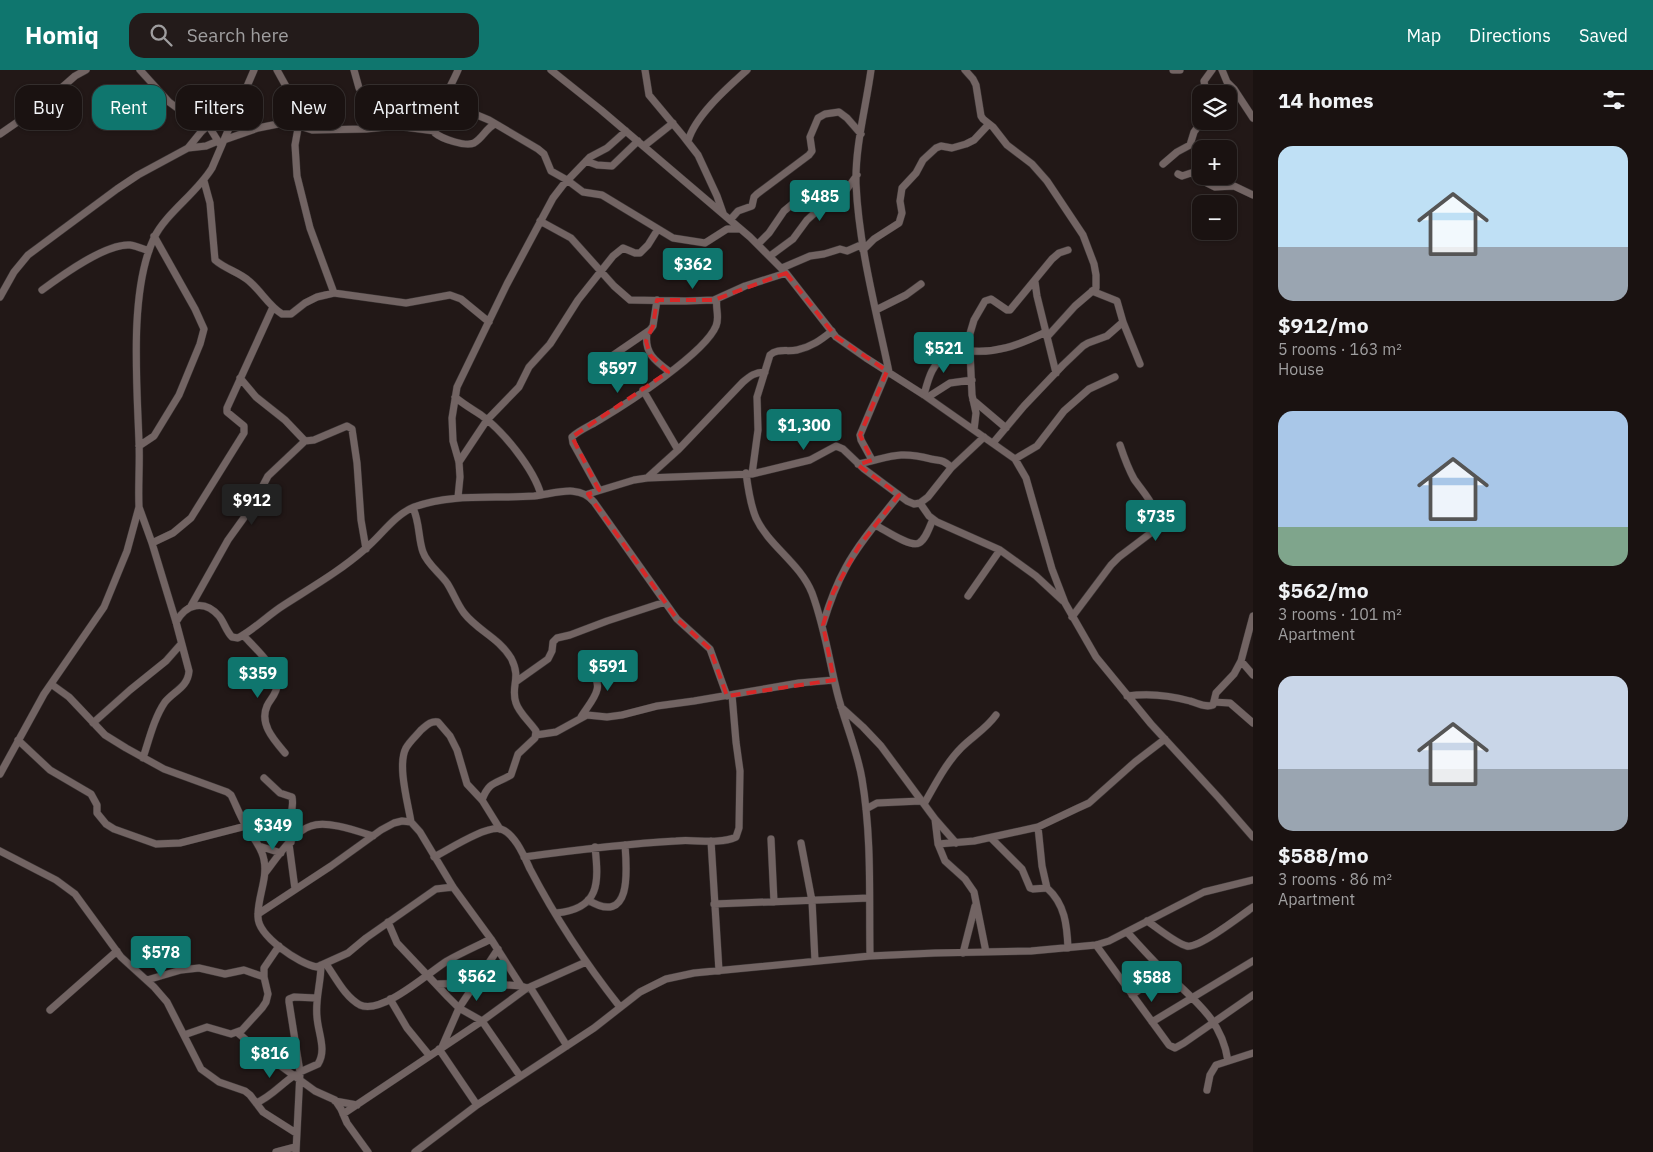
<!DOCTYPE html>
<meta charset="utf-8">
<style>
:root{--surface:#1a1211;--page:#231b1a;--text:#f1f3f6;--muted:#9f9e9f;--line:#383231;--accent:#0f766e}
body{margin:0;font-family:"IBM Plex Sans",sans-serif;background:var(--page);color:var(--text);height:100vh;display:flex;flex-direction:column;font-size:19px;white-space:nowrap}
*{box-sizing:border-box;margin:0}
p{font-size:16px;color:var(--muted)}
.icon{flex:none;width:28px;height:28px;fill:none;stroke:currentColor;stroke-width:2;stroke-linecap:round;stroke-linejoin:round}
.map{position:relative;flex:1;overflow:hidden}
.drawer{display:flex;flex-direction:column;background:var(--surface);width:400px}
.drawer>*{flex:none}
.hud{position:absolute;left:15px;top:15px;width:475px;height:45px;display:flex;gap:10px}
.fabs{position:absolute;left:1192px;top:15px;display:grid;gap:10px}
.fabs a{display:grid;place-items:center;width:45px;height:45px;border-radius:10px;background:var(--surface);box-shadow:0 1px 4px #0004,0 0 0 1px var(--line);font-size:25px}
.price{position:absolute;translate:-50% -42px;padding:0 11px;border-radius:5px;background:var(--accent);color:#fff;font-size:16px;line-height:32px;filter:drop-shadow(0 1px 2px #0008)}
.price::after{content:'';position:absolute;left:50%;top:30px;width:15px;height:11px;margin-left:-8px;background:inherit;clip-path:polygon(0 0,100% 0,50% 100%)}
.price.selected{background:#222;color:#fff}
ul{padding:0;list-style:none}
li{display:grid;align-content:center;gap:10px;height:265px;padding:0 25px}
li span{display:grid;place-items:center;height:155px;border-radius:15px;color:#555}
li>.icon{margin-inline-start:auto}
span .icon{width:90px;height:90px;fill:#fffc;stroke-width:1}
li b{font-size:21px}
h2{display:flex;justify-content:space-between;align-items:center;height:60px;padding:0 25px;font-size:21px}
.pill{padding:0 18px;border-radius:15px;background:var(--surface);box-shadow:0 1px 4px #0004,0 0 0 1px var(--line);font-size:18px;line-height:45px}
.pill.selected{background:var(--accent);color:#fff}
header{display:flex;align-items:center;gap:30px;box-sizing:border-box;height:70px;padding:0 25px;background:var(--accent);color:#fff}
header strong{font-size:24px}
nav{display:flex;gap:28px;margin-inline-start:auto;font-size:18px}
.search{width:350px;height:45px;background:var(--page);display:flex;align-items:center;gap:12px;box-sizing:border-box;padding:0 18px;border-radius:15px;color:var(--muted);font-size:19px}
main{display:flex;flex:1;min-height:0}
.map>svg:first-child{display:block}
</style>
<header>
<strong>Homiq</strong>
<div class="search"><svg class="icon" aria-label="search" viewBox="0 0 24 24"><circle cx="10" cy="10" r="6"/><path d="M15 15l6 6"/></svg>Search here</div>
<nav><a>Map</a><a>Directions</a><a>Saved</a></nav>
</header>
<main>
<div class="map">
<svg width="1253" height="1082" viewBox="0 0 1253 1082">
<rect width="100%" height="100%" fill="#221817"/>
<g fill="none" stroke-linecap="round" stroke-linejoin="round">
<g stroke="#3b3434" stroke-width="8">
<path id="street" d="M140 0 169 32 180 40 208 55 221 76
M277 0 298 38 300 47 295 75 297 106 310 158 334 223
M354 0 359 18
M458 0C451 17 433 45 435 63 442 69 466 77 474 73 483 68 486 58 495 54
M551 0 601 40 750 167 786 203 836 267 866 288 924 325 1015 389 1026 408 1052 499 1065 533 1096 587 1151 654 1219 728 1253 767
M645 0 649 25 684 67 698 85 717 126 723 143
M871 0C866 37 855 76 856 114 859 177 876 240 889 302
M965 0 973 9 976 15 981 46 983 49 993 57 1007 75 1032 94 1047 111 1083 165 1094 194 1096 205V218L1075 236 1047 267
M1173 0H1180
M1222 0 1227 12 1234 19 1253 48
M1206 24 1204 11 1212 0
M447 25 465 40 489 50 538 79 544 84 551 101 567 110 583 122 602 125 673 168 705 173 727 159H740
M0 64 42 35 75 6 86 0
M224 70 258 58 278 54H293L312 60 366 59 396 56 435 61
M688 71C695 46 727 18 747 0
M644 76 673 53
M188 78 206 76 218 71
M586 91 597 95 612 96 638 71
M1163 94 1177 82 1190 75 1194 62 1202 51
M1178 104 1182 106 1191 103 1194 104 1207 113 1215 117 1234 116 1253 125
M204 111 210 133 215 190C225 199 239 202 249 211 261 221 269 236 282 244H291L305 233 317 227 334 223 406 233 450 225 461 229 489 252
M730 150 738 141 752 136 754 127 757 124 809 85 812 81 810 67 818 48 825 44 839 42 847 48 861 64
M540 151 571 168 614 216 630 230 686 231 714 230 745 216 786 203
M758 174 769 163 784 141 808 121
M863 180 874 169 899 153 902 143 900 131 902 118 916 103 923 90 936 78 941 76 952 78 966 74 974 70 989 54
M770 186 793 169 807 150 818 140 847 119 857 105
M782 198 810 186 824 184 840 179 847 181 863 174
M1035 212 1037 226 1056 303
M42 220C61 206 106 173 130 175 137 176 143 179 149 181
M1092 221 1117 231 1123 252 1140 294
M0 227 14 202 28 185 117 119 138 105 188 78 201 62 216 48 239 33
M876 240 906 225 921 214
M647 263C644 283 655 291 670 302
M963 280C994 285 1019 275 1046 262
M970 281 972 325 976 343 974 360
M593 299 650 260 653 256 657 230
M240 308 256 327 285 350 305 371 314 370 347 356 352 359 357 393 361 450 366 479
M643 320 678 380
M924 325C928 310 932 292 948 285 955 283 961 283 966 277L974 250 985 231 991 229 1007 240H1010L1052 189 1059 183 1068 180
M455 327C463 334 472 339 481 345 503 361 534 399 541 425
M928 327 950 313 972 310
M973 330 1006 358
M993 373 1024 336 1063 295 1083 276 1088 273 1107 266 1123 252
M139 376 154 366 179 325 200 274 204 259 195 239 154 166
M1015 389 1037 376 1064 341 1089 319 1115 307
M872 390 861 370 860 365 887 301
M459 392 487 350 519 317 529 297 550 274 578 230 613 186 623 178 635 183H640L648 175 658 159
M858 394C889 388 897 380 931 389 941 391 942 389 951 397
M746 403C748 418 750 434 756 448 769 476 800 493 812 523 824 555 829 589 837 622 844 651 857 679 862 709 872 768 869 827 870 886
M752 404 758 360 757 327 770 285C777 278 787 282 797 280 811 277 821 270 832 261
M647 408 678 380 743 312C750 306 755 302 765 302
M599 420 573 373 572 367C579 360 592 355 601 349 628 333 705 283 716 256 720 247 715 238 717 229
M588 424 634 410 647 408 752 404 810 390 836 376 843 379 864 399 907 431 914 434 920 433 928 427 951 398 984 367
M458 427 460 407 459 392 453 371 452 348 457 317 507 214 553 128 563 115 590 87 607 78 626 61
M920 433 929 446 937 452 1000 480 1036 506 1063 531
M139 437 152 473 176 552 189 601C188 617 174 621 165 632 154 648 149 670 143 688
M413 438C420 453 418 468 423 482 427 494 440 503 447 513 453 522 457 534 464 543 478 561 498 567 511 588 522 609 510 616 516 633 519 643 530 652 536 661L535 668 518 684 511 705C496 714 489 711 482 730
M875 455C884 459 910 478 919 473 926 469 930 456 933 449
M152 473 173 463 191 448 244 363V356L227 342V338L273 237
M968 526 1000 480
M191 536 228 470 251 438 268 406 305 371
M1072 547 1111 495 1119 487 1152 462C1165 443 1144 424 1134 409 1128 398 1124 387 1120 375
M176 552C186 534 204 529 219 546 224 552 226 561 232 567L238 568C255 559 268 545 284 535 312 517 340 501 365 479 381 466 394 445 414 437 453 423 493 429 534 426 554 424 579 413 594 432L677 549 710 579 727 626
M823 554C829 534 836 515 846 497 860 471 881 448 899 425
M243 565C254 577 278 598 277 615 277 624 270 629 267 636 259 654 274 670 285 683
M1241 591 1253 605
M517 611 548 589 552 581 553 572 557 568 570 565 607 551 665 532
M51 614 69 627 105 665 126 678 164 699 227 722 231 725C236 735 240 746 246 756 252 767 262 777 264 790 268 809 257 828 258 847 258 866 299 894 317 897L348 883 366 868 436 819 453 817
M1127 626C1148 623 1169 625 1190 631 1198 633 1205 638 1213 635L1216 623 1234 604 1241 591 1253 546
M1214 632 1230 633 1253 653
M841 637 863 657 881 676 935 749 938 774 945 791 965 809 974 822 986 882
M581 647C590 632 609 615 588 601
M93 653 130 620 166 591 181 574
M536 665 556 662 587 645 607 647 622 645 657 636 694 631 799 613 834 610
M18 670 50 700 91 724 97 735V743L106 754 114 759 156 774 180 773 246 756
M0 704 44 624 104 537 127 481 139 437C138 415 140 394 139 372 137 314 129 221 154 168 165 144 197 123 212 98L254 0
M924 734C935 715 946 693 961 678 973 666 986 659 996 645
M866 739 877 733 920 731
M935 749 956 773
M287 752 291 772
M411 752C408 733 397 695 406 678 410 671 416 666 421 660 427 655 430 651 438 652L450 666 457 680 467 714 482 730 500 759
M1038 757 1042 796 1047 818
M248 759 282 757C290 751 294 737 292 727L280 723 264 708
M991 768 1022 799 1030 818 1033 819 1047 818C1065 834 1067 855 1068 878
M771 769 774 832
M711 771 719 901
M801 773 812 831 815 891
M289 774 295 819
M938 774 974 771 1038 757 1078 738 1089 733 1135 692 1165 669
M259 776 281 783
M0 781 56 810 75 824 121 887 154 917 167 932 201 999 219 1012 245 1021 250 1025 263 1042 296 1063
M434 787C448 780 486 755 501 759 515 764 524 786 530 799 555 847 586 894 620 937
M524 787C575 780 625 774 676 771 695 769 718 775 736 767L739 758 740 701 736 672 732 625
M265 803C276 789 294 761 311 756 327 750 357 761 373 766
M588 830C632 857 627 800 625 775
M714 834 869 828
M556 843C600 839 599 813 595 777
M258 844 331 796 381 760 394 753 402 751 411 752 420 762 453 817 491 869 521 916 527 918 530 917 586 892
M1147 851C1158 858 1175 873 1187 876 1198 879 1242 845 1253 837
M388 852 397 873 448 927 459 938 482 951 520 1006
M1127 862C1140 876 1153 891 1167 904 1195 931 1222 950 1228 991
M1096 875 1169 975 1175 978 1184 973 1253 925
M963 883 975 836
M326 894C336 908 345 927 360 935 382 945 428 903 447 891 461 883 477 876 491 869
M147 910 181 900 199 898 225 904 244 900 264 907
M437 914 477 913 521 916
M530 917 567 976
M1132 925 1165 902
M390 929 407 958 429 985
M50 940 117 881
M1152 952 1253 891
M238 963 252 975 315 1021 335 1030 341 1039 347 1053 368 1082
M184 965 207 957 231 964 242 960 262 938 266 932 268 924 264 907V898L279 876
M442 977 459 938 498 879
M439 979 477 1035
M300 1002 318 994C327 980 318 963 317 947 315 929 321 913 321 895
M1207 1020 1210 1005 1216 995 1253 983
M335 1031 357 1035
M256 1033C271 1027 281 1014 295 1005
M343 1044 482 951 527 918
M276 1082 295 1077
M296 1082 300 1002 289 932V929L294 927 316 928
M415 1082 477 1035 594 958 640 922 666 909 694 903 870 886 935 883 1031 881 1096 875 1109 871 1204 822 1253 810"/>
</g>
<use href="#street" stroke="#726463" stroke-width="7"/>
</g>
<path fill="none" stroke="#d62828" stroke-width="4" stroke-dasharray="10 6" stroke-linejoin="round" d="M786 203 836 267 887 301 860 365 872 390 858 395 899 425 859 476 833 523 823 555 834 610 727 626 710 579 677 549 588 424 599 420 572 367 668 302 650 285 646 271 653 256 657 230H714Z"/>
</svg>
<div class="fabs">
<a><svg class="icon" aria-label="layers" viewBox="0 0 24 24"><path d="M12 4l9 5-9 5-9-5zM3 14l9 5 9-5"/></svg></a>
<a>+</a>
<a>−</a>
</div>
<b class="price" style="left:820px;top:152px">$485</b>
<b class="price" style="left:693px;top:220px">$362</b>
<b class="price" style="left:944px;top:304px">$521</b>
<b class="price" style="left:618px;top:324px">$597</b>
<b class="price" style="left:804px;top:381px">$1,300</b>
<b class="price selected" style="left:252px;top:456px">$912</b>
<b class="price" style="left:1156px;top:472px">$735</b>
<b class="price" style="left:608px;top:622px">$591</b>
<b class="price" style="left:258px;top:629px">$359</b>
<b class="price" style="left:273px;top:781px">$349</b>
<b class="price" style="left:161px;top:908px">$578</b>
<b class="price" style="left:477px;top:932px">$562</b>
<b class="price" style="left:1152px;top:933px">$588</b>
<b class="price" style="left:270px;top:1009px">$816</b>
<div class="hud">
<a class="pill">Buy</a>
<a class="pill selected">Rent</a>
<a class="pill">Filters</a>
<a class="pill">New</a>
<a class="pill">Apartment</a>
</div>
</div>
<section class="drawer">
<h2>14 homes<svg class="icon" aria-label="filters" viewBox="0 0 24 24"><path d="M4 7h16M4 17h16"/><circle cx="9" cy="7" r="2"/><circle cx="15" cy="17" r="2"/></svg></h2>
<ul>
<li><span style="background:linear-gradient(#bfe0f5 65%,#9aa5b1 0)"><svg class="icon" aria-label="home" viewBox="0 0 24 24"><path d="M3 11l9-7 9 7M6 9v11h12V9"/></svg></span><div><b>$912/mo</b><p>5 rooms · 163 m²</p><p>House</p></div></li>
<li><span style="background:linear-gradient(#a9c7e8 75%,#7fa58c 0)"><svg class="icon" aria-label="home" viewBox="0 0 24 24"><path d="M3 11l9-7 9 7M6 9v11h12V9"/></svg></span><div><b>$562/mo</b><p>3 rooms · 101 m²</p><p>Apartment</p></div></li>
<li><span style="background:linear-gradient(#c9d6e8 60%,#9aa5b1 0)"><svg class="icon" aria-label="home" viewBox="0 0 24 24"><path d="M3 11l9-7 9 7M6 9v11h12V9"/></svg></span><div><b>$588/mo</b><p>3 rooms · 86 m²</p><p>Apartment</p></div></li>
</ul>
</section>
</main>
